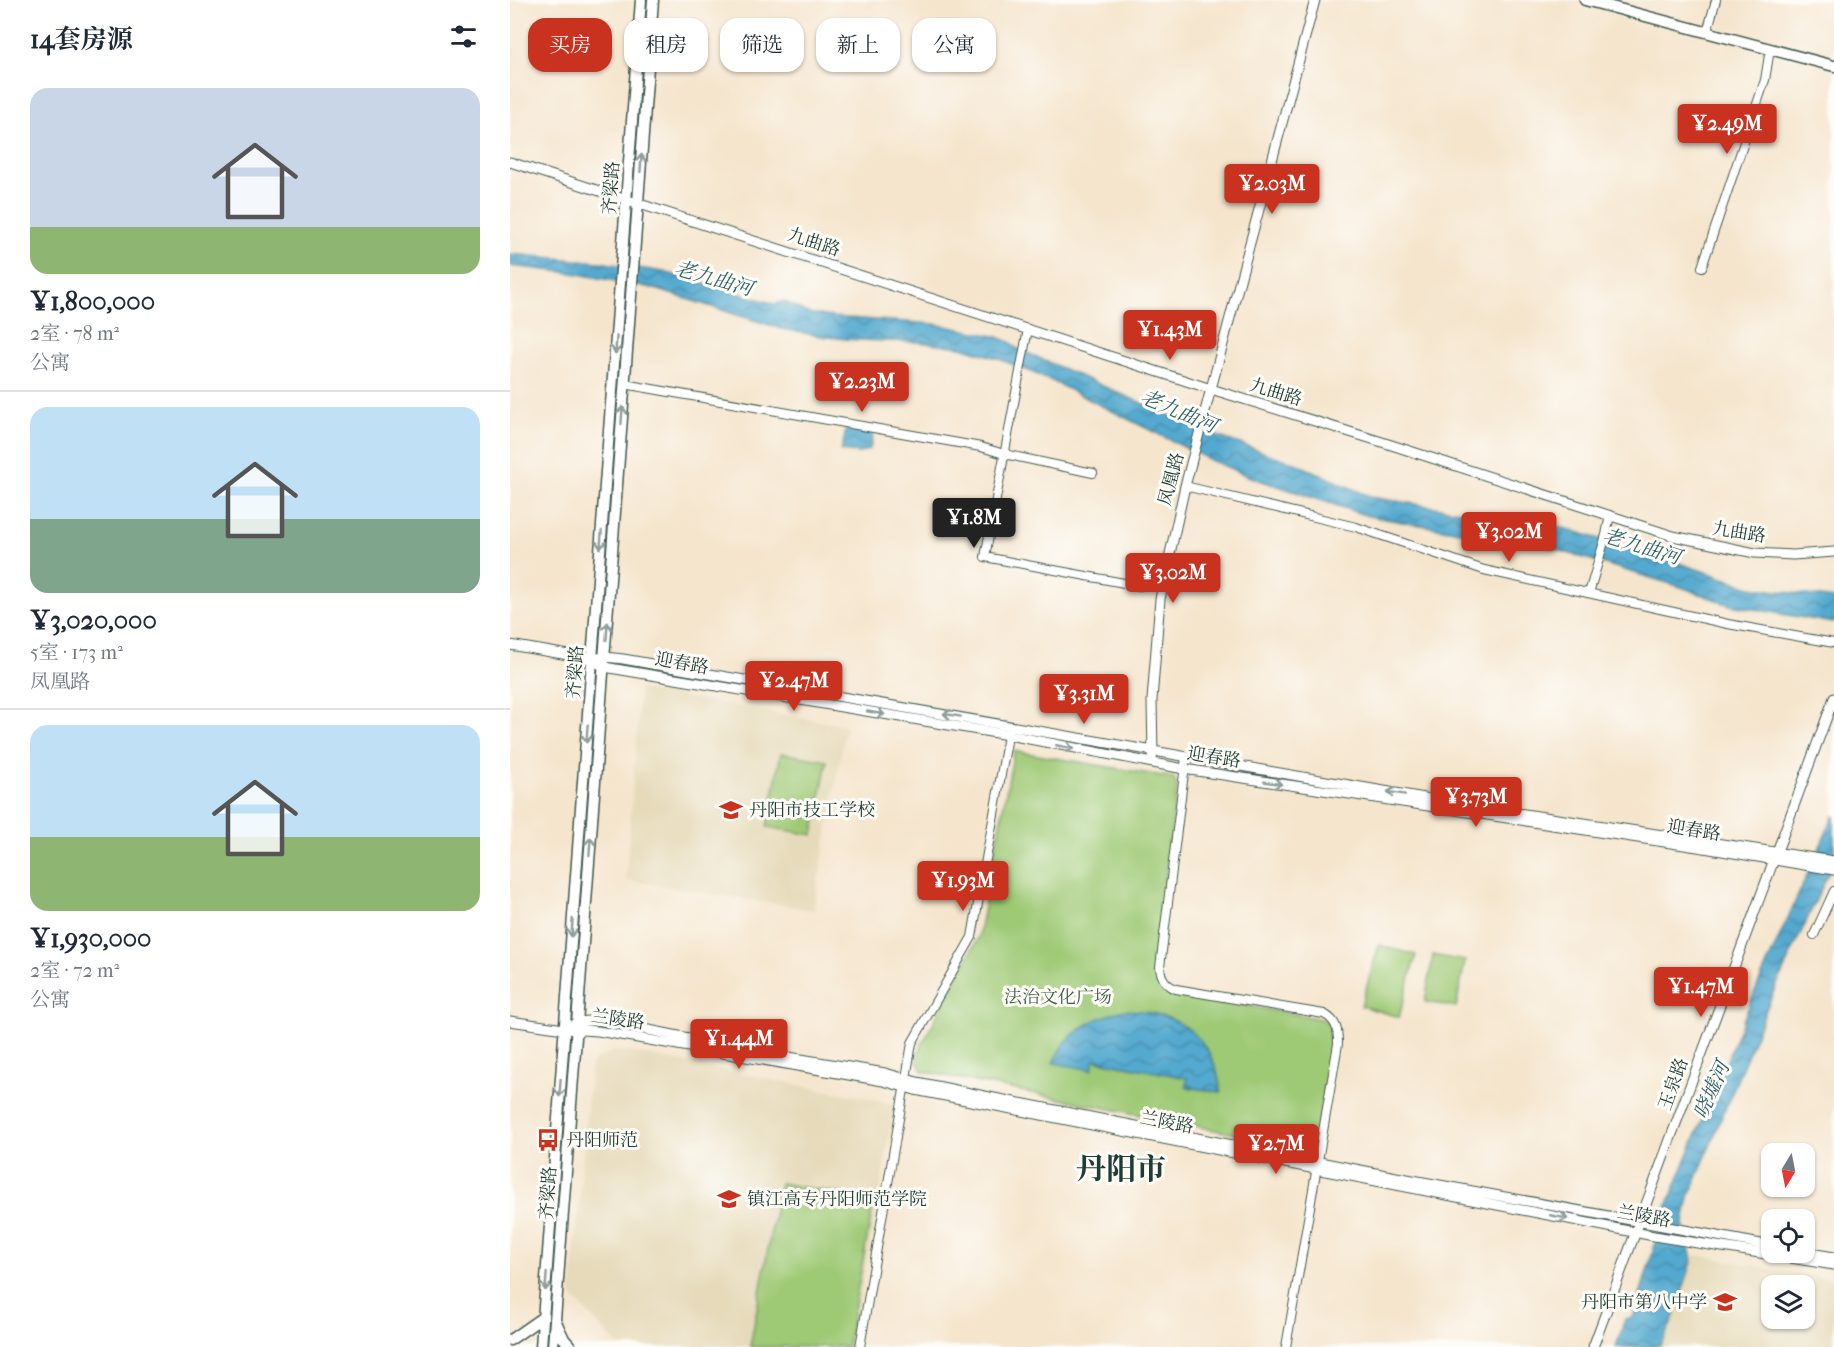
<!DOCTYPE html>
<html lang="zh">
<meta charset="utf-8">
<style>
:root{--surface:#fff;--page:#f6f6f7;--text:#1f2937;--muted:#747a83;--line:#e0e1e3;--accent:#c8321e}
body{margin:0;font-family:"IM FELL French Canon","Noto Serif SC",serif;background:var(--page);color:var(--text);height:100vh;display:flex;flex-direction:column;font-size:22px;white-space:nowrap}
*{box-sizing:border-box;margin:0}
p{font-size:20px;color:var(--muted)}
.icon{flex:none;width:33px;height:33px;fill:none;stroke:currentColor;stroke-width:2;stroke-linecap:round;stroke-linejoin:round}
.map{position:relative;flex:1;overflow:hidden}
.sheet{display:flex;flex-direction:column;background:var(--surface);width:510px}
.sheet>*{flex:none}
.guide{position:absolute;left:18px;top:18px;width:570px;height:54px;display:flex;gap:12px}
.needle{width:39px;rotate:190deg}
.fabs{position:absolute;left:1251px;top:1143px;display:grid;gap:12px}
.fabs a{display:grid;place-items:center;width:54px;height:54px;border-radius:12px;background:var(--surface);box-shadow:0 2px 4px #0004;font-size:30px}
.price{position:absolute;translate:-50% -51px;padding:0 14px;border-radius:6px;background:var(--accent);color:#fff;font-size:20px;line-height:39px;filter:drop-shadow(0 2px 3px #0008)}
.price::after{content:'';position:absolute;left:50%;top:36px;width:18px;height:14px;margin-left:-9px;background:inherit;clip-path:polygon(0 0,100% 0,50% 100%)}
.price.on{background:#222;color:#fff}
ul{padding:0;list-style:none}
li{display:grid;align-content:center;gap:12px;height:318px;padding:0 30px}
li+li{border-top:2px solid var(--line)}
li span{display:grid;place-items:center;height:186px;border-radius:18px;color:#555}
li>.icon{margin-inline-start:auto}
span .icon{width:108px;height:108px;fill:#fffc;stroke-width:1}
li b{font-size:26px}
h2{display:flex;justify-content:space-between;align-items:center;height:72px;padding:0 30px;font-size:26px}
.pill{padding:0 21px;border-radius:18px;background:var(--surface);box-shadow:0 2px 4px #0004;font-size:21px;line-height:54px}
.pill.on{background:var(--accent);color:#fff}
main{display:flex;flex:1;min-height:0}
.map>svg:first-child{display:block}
</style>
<main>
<section class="sheet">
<h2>14套房源<svg class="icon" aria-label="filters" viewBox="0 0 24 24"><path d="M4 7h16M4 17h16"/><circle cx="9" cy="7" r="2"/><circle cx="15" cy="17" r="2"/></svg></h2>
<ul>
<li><span style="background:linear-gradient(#c9d6e8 75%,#8fb573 0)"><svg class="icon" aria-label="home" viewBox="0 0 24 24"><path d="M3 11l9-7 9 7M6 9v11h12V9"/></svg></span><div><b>¥1,800,000</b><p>2室 · 78 m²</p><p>公寓</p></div></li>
<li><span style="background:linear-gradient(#bfe0f5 60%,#7fa58c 0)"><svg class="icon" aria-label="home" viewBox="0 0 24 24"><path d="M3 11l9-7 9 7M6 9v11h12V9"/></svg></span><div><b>¥3,020,000</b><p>5室 · 173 m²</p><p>凤凰路</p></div></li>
<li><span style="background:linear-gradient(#bfe0f5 60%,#8fb573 0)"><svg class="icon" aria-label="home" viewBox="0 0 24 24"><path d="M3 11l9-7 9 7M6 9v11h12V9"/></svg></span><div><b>¥1,930,000</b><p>2室 · 72 m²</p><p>公寓</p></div></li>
</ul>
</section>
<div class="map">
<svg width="1324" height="1347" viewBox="0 0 1324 1347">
<defs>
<pattern id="water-waves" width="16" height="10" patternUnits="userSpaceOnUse" patternTransform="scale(1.5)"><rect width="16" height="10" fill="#53a9cf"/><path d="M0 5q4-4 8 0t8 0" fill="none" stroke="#448ba9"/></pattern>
</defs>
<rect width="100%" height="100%" fill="#fdfcf7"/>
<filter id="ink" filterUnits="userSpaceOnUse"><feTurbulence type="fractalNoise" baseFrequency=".0167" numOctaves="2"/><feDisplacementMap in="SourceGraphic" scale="12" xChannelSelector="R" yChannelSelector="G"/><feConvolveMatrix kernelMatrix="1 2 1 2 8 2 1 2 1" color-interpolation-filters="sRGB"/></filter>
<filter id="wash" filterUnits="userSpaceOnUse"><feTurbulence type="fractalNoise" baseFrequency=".008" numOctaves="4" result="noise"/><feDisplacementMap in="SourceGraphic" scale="24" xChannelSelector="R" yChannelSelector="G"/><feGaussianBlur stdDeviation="1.35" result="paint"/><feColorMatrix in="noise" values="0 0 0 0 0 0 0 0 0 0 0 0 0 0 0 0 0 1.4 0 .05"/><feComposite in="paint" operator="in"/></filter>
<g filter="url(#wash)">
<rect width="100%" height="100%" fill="#f5e5cd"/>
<path fill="#e6daba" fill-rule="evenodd" d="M130 689 336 726 303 910 116 880Z
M103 1051 126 1053 385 1104 342 1347H109L61 1295 81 1064 86 1059Z
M1186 1255 1324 1280V1347H1141L1150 1345 1162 1322 1182 1262ZM1262 1286H1294V1318H1262Z"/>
<path fill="#9ec975" stroke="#5e8354" stroke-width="1.5" d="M504 751 664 778 667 786 644 972 655 988 666 993 812 1019 821 1025 824 1032 804 1147H789L412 1071 407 1061 411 1046 468 938Z
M271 753 317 761 303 835 257 827Z
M869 945 906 955 889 1017 851 1006Z
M923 955 955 961 946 1007 915 1002Z
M270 1183 364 1200 337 1347H240Z"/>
<path fill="url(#water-waves)" stroke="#397382" stroke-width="1.5" d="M0 254 89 262 154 272 265 304 274 301 297 313 323 317 425 324 485 336 500 342 506 348 707 436 785 463 861 497 1050 527 1163 561 1240 587 1324 599V623L1220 605 1171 587 1038 547 858 516 743 478 698 459 538 379 487 358 451 347 409 342 348 340 317 337 272 329 142 288 63 273 0 266Z
M337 427 362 431 363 434 360 449 349 453 331 451Z
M1324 815V861L1263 993 1179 1197C1177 1208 1173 1220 1174 1232 1176 1243 1182 1251 1182 1262L1162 1322 1150 1345 1141 1347H1106L1115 1319 1123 1318 1155 1211 1246 989Z
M614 1010C668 1011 704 1036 711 1092L676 1087 677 1078 584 1060 582 1070 543 1063C556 1032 583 1018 614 1010Z"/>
</g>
<g filter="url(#ink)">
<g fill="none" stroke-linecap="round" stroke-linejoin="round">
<g stroke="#3f564b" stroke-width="10">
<path id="minor" d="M1197 32 1206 0
M1192 267 1255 80 1260 49
M518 329 475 557 630 586
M114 384 471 447 494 454 583 473
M675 486 846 527 974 570 1218 624 1324 643
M1079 593 1096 535 1100 515
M676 757 650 967C651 979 656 985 666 989L814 1014C827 1021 828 1030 828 1044L776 1347
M1304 935 1324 891
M350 1347 402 1043 462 937 499 730"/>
</g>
<g stroke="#3f564b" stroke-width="11">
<path id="tertiary" d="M0 162 701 389 872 442 1163 536 1245 553 1283 555 1324 552
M0 645 82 659 95 657 113 659 955 805 1324 861
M89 664 94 667 498 735 674 769 1194 848 1324 870
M643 756 642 700 650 599 675 486 805 0
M0 1021 54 1029 88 1031 373 1081 405 1090 1144 1236 1324 1265
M62 1025 68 1022 89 1020 243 1051 375 1073 407 1082 484 1098 886 1177 1262 1246
M1294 1252 1324 1257
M1083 1347 1324 698"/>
</g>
<g stroke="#3f564b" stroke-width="13">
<path id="secondary" d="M1075 0 1324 66
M46 1322 54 1339 61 1347
M0 1340 33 1317
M31 1347 131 0
M43 1347 143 0"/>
</g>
<use href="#minor" stroke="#fff" stroke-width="8"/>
<use href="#tertiary" stroke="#fff" stroke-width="9"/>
<use href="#secondary" stroke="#fff" stroke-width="10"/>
</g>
<defs><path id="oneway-shaft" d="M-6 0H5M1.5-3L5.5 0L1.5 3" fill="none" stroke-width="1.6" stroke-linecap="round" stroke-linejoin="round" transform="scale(1.5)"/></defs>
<g stroke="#8f9e9a">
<use href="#oneway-shaft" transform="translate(131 163) rotate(-86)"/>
<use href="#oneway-shaft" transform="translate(106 345) rotate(94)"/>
<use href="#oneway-shaft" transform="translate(112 415) rotate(-86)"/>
<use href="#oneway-shaft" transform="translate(91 540) rotate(94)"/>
<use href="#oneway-shaft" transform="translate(97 631) rotate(-86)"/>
<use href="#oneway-shaft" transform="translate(366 713) rotate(10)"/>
<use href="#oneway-shaft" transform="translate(442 715) rotate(-170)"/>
<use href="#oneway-shaft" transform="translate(77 734) rotate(94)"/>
<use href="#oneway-shaft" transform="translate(555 747) rotate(11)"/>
<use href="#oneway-shaft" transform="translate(763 783) rotate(9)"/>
<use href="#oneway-shaft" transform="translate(886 793) rotate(-170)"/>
<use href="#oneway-shaft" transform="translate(80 846) rotate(-86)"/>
<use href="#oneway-shaft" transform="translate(62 928) rotate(94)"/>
<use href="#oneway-shaft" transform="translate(50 1088) rotate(94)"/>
<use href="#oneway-shaft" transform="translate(1049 1217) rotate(11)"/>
<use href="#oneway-shaft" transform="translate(36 1282) rotate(94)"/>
</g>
</g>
<defs>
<g id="school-bare" transform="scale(1.8)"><path d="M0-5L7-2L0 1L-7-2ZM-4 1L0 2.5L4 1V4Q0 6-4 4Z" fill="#c8321e" stroke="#fdfcf7" stroke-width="2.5" paint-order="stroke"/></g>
<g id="bus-bare" transform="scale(1.8)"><path d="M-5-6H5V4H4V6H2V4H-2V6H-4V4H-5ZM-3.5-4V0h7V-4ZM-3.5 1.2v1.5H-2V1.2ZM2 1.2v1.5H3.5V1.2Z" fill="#c8321e" stroke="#fdfcf7" stroke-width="2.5" paint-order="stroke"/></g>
</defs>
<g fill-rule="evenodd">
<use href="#school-bare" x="221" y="810"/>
<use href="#bus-bare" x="38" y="1140"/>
<use href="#school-bare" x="219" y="1199"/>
<use href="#school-bare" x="1215" y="1302"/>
</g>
<g text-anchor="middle" stroke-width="6" stroke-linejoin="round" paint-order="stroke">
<g font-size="18" fill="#1f3d34" stroke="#fdfcf7">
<text transform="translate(101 188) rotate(-86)" y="6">齐梁路</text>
<text transform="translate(304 242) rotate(18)" y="6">九曲路</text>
<text transform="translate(766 392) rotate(17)" y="6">九曲路</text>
<text transform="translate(661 479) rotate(-75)" y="6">凤凰路</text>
<text transform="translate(1229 532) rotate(9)" y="6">九曲路</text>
<text transform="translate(172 663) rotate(10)" y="6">迎春路</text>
<text transform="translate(65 672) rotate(-86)" y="6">齐梁路</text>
<text transform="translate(704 757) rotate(9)" y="6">迎春路</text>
<text transform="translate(1184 830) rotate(9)" y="6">迎春路</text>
<text transform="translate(108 1019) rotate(8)" y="6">兰陵路</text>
<text transform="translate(1163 1084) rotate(-70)" y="6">玉泉路</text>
<text transform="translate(657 1122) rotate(11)" y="6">兰陵路</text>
<text transform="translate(38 1193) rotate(-86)" y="6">齐梁路</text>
<text transform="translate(1134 1216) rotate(10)" y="6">兰陵路</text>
</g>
<g font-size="18" fill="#1f3d34" stroke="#fdfcf7" text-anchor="start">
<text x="239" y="816">丹阳市技工学校</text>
<text x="56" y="1146">丹阳师范</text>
<text x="237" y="1205">镇江高专丹阳师范学院</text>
<text x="1197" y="1308" text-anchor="end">丹阳市第八中学</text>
</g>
<g font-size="18" fill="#3f6044" stroke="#fdfcf7">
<text x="548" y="1003">法治文化广场</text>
</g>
<g font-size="20" font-style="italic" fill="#31636a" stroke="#fdfcf7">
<text transform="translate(204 278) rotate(16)" y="7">老九曲河</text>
<text transform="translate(669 411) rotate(23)" y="7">老九曲河</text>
<text transform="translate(1132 546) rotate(17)" y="7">老九曲河</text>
<text transform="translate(1201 1090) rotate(-66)" y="7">哓墟河</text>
</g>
<g font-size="30" font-weight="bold" fill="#1f3d34" stroke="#fdfcf7">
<text x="611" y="1179">丹阳市</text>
</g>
</g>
</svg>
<div class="fabs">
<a><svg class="needle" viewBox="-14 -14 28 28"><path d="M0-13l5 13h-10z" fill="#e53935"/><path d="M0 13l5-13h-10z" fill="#747a83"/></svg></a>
<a><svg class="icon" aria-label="locate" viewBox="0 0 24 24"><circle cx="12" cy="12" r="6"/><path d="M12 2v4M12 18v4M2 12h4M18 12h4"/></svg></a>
<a><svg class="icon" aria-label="layers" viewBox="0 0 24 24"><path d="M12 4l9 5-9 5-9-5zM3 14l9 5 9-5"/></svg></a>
</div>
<b class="price" style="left:1217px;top:155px">¥2.49M</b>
<b class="price" style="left:762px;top:215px">¥2.03M</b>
<b class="price" style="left:660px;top:361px">¥1.43M</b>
<b class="price" style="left:352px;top:413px">¥2.23M</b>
<b class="price on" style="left:464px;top:549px">¥1.8M</b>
<b class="price" style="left:999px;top:563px">¥3.02M</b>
<b class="price" style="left:663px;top:604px">¥3.02M</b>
<b class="price" style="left:284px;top:712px">¥2.47M</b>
<b class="price" style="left:574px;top:725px">¥3.31M</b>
<b class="price" style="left:966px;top:828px">¥3.73M</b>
<b class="price" style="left:453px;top:912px">¥1.93M</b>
<b class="price" style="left:1191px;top:1018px">¥1.47M</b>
<b class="price" style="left:229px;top:1070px">¥1.44M</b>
<b class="price" style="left:766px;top:1175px">¥2.7M</b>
<div class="guide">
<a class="pill on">买房</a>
<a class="pill">租房</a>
<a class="pill">筛选</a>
<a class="pill">新上</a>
<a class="pill">公寓</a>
</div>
</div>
</main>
